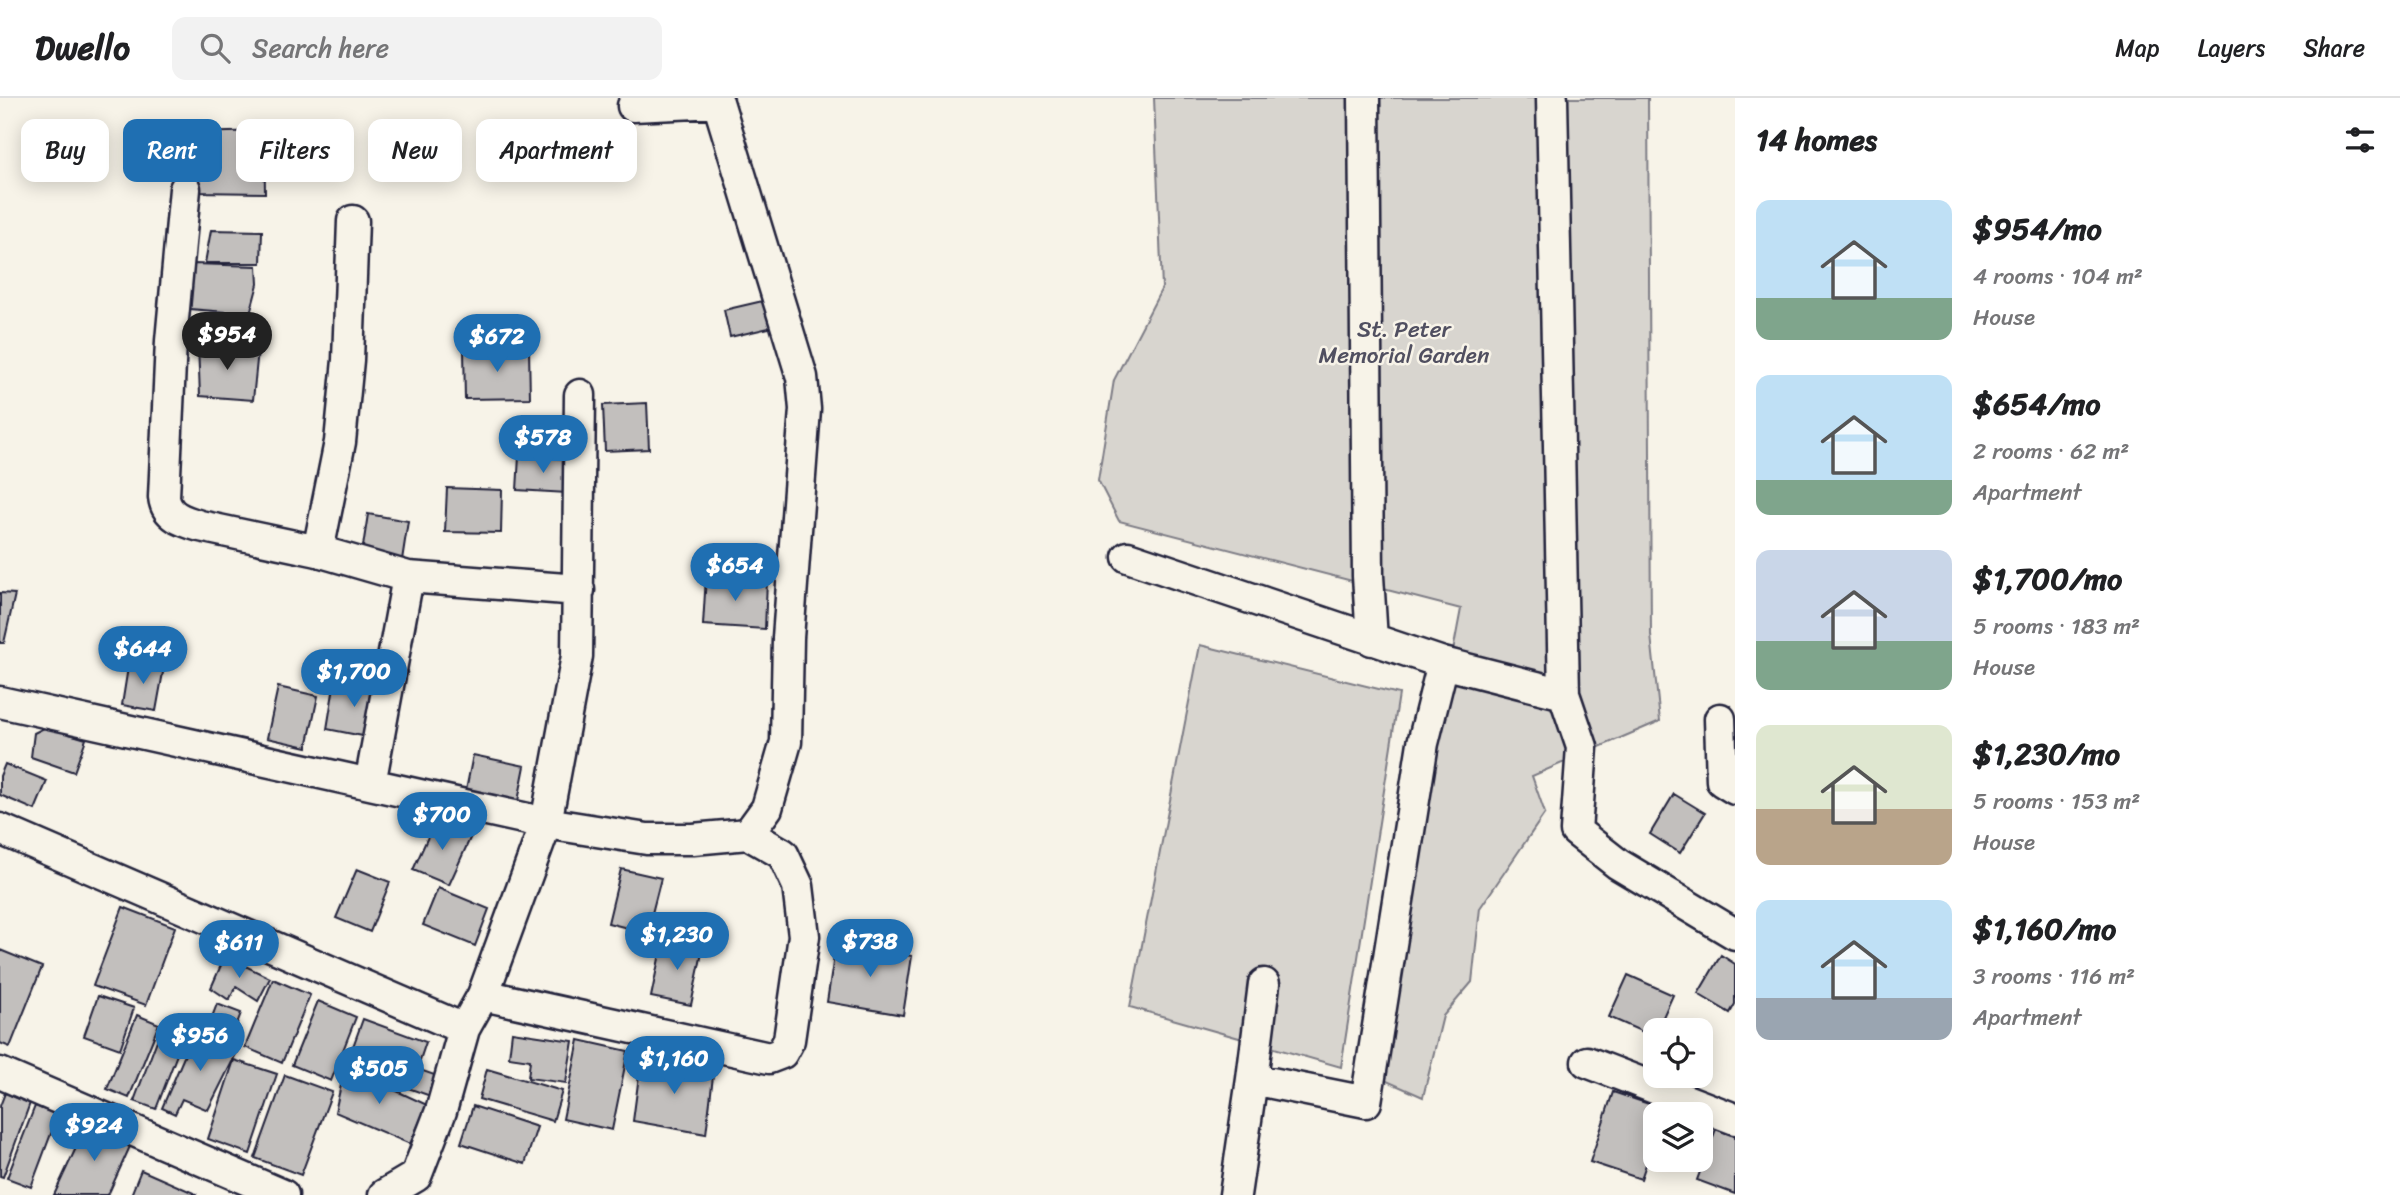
<!DOCTYPE html>
<meta charset="utf-8">
<style>
:root{--surface:#fff;--page:#f2f2f2;--text:#202124;--muted:#757577;--line:#e0e0e0;--accent:#1f6fb2}
body{margin:0;font-family:Sriracha,sans-serif;background:var(--page);color:var(--text);height:100vh;display:flex;flex-direction:column;font-size:26px;white-space:nowrap}
*{box-sizing:border-box;margin:0}
p{font-size:23px;color:var(--muted)}
.icon{flex:none;width:38px;height:38px;fill:none;stroke:currentColor;stroke-width:2;stroke-linecap:round;stroke-linejoin:round}
.map{position:relative;flex:1;overflow:hidden}
.drawer{display:flex;flex-direction:column;background:var(--surface);width:665px}
.drawer>*{flex:none}
.top-card{position:absolute;left:21px;top:21px;width:665px;height:63px;display:flex;gap:14px}
.buttons{position:absolute;left:1643px;top:920px;display:grid;gap:14px}
.buttons a{display:grid;place-items:center;width:70px;height:70px;border-radius:14px;background:var(--surface);box-shadow:0 4px 18px #0003;font-size:35px}
.price{position:absolute;translate:-50% -60px;padding:0 16px;border-radius:24px;background:var(--accent);color:#fff;font-size:23px;line-height:46px;filter:drop-shadow(0 2px 4px #0008)}
.price::after{content:'';position:absolute;left:50%;top:42px;width:21px;height:16px;margin-left:-10px;background:inherit;clip-path:polygon(0 0,100% 0,50% 100%)}
.price.on{background:#222;color:#fff}
ul{padding:0;list-style:none}
li{display:flex;align-items:center;gap:21px;height:175px;padding:0 21px}
li span{display:grid;place-items:center;flex:none;width:196px;height:140px;border-radius:14px;color:#555}
li>.icon{margin-inline-start:auto}
span .icon{width:84px;height:84px;fill:#fffc;stroke-width:1}
li b{font-size:30px}
h2{display:flex;justify-content:space-between;align-items:center;height:84px;padding:0 21px;font-size:30px}
.pill{padding:0 24px;border-radius:14px;background:var(--surface);box-shadow:0 4px 18px #0003;font-size:24px;line-height:63px}
.pill.on{background:var(--accent);color:#fff}
header{display:flex;align-items:center;gap:42px;box-sizing:border-box;height:98px;padding:0 35px;background:var(--surface);border-bottom:2px solid var(--line)}
header strong{font-size:33px}
nav{display:flex;gap:38px;margin-inline-start:auto;font-size:24px}
.search{width:490px;height:63px;background:var(--page);display:flex;align-items:center;gap:18px;box-sizing:border-box;padding:0 24px;border-radius:14px;color:var(--muted);font-size:26px}
main{display:flex;flex:1;min-height:0}
.map>svg:first-child{display:block}
</style>
<header>
<strong>Dwello</strong>
<div class="search"><svg class="icon" aria-label="search" viewBox="0 0 24 24"><circle cx="10" cy="10" r="6"/><path d="M15 15l6 6"/></svg>Search here</div>
<nav><a>Map</a><a>Layers</a><a>Share</a></nav>
</header>
<main>
<div class="map">
<svg width="1735" height="1097" viewBox="0 0 1735 1097">
<rect width="100%" height="100%" fill="#f7f3e8"/>
<filter id="ink" filterUnits="userSpaceOnUse"><feTurbulence type="fractalNoise" baseFrequency=".0143" numOctaves="2"/><feDisplacementMap in="SourceGraphic" scale="14" xChannelSelector="R" yChannelSelector="G"/><feConvolveMatrix kernelMatrix="1 2 1 2 8 2 1 2 1" color-interpolation-filters="sRGB"/></filter>
<g filter="url(#ink)">
<path fill="#d8d5cf" stroke="#7d7c85" stroke-width="2" d="M1154 0H1648L1651 537 1660 623 1532 678 1545 715 1480 810 1472 884 1443 918 1423 999 1373 977 1461 511 1119 423 1098 382 1114 282 1162 190Z
M1200 547 1399 596 1341 969 1130 909Z"/>
<path fill="#c2bfbd" stroke="#22223b" stroke-width="2" d="M264 33 265 95 195 94 194 35Z
M211 132 262 133 261 165H205Z
M193 166 257 168 258 186 250 216 190 211Z
M767 202 773 229 730 239 724 212Z
M198 246 258 252 253 302 200 298Z
M464 251H529L530 300 465 301Z
M647 305 649 351 605 353 603 307Z
M519 358 569 361 567 395 517 392Z
M447 390 502 392 501 435 445 434Z
M368 416 408 423 402 462 362 455Z
M706 478 767 482 765 531 703 527Z
M0 495 15 496 4 545H0Z
M129 563 164 569 156 613 122 607Z
M335 582 381 591 373 640 327 631Z
M278 589 318 598 307 649 267 640Z
M46 629 86 641 74 674 31 659 34 635Z
M473 657 525 668 518 703 466 692Z
M5 666 47 683 35 712 0 697V678Z
M1674 696 1705 715 1680 755 1650 736Z
M436 721 472 736 449 787 413 772Z
M357 771 390 784 370 834 336 820Z
M621 771 661 780 647 835 608 825Z
M438 790 489 811 475 848 423 827Z
M123 809 175 829 146 907 93 888Z
M663 841 703 850 691 907 651 899Z
M836 845 912 858 903 917 827 904Z
M0 852 42 869 10 949 0 945Z
M1721 857 1735 866V906L1730 915 1698 896Z
M225 858 270 880 258 903 236 889 229 902 211 890Z
M1628 877 1673 897 1654 939 1609 919Z
M273 881 310 897 282 965 245 949Z
M98 898 134 910 120 951 84 938Z
M318 903 356 919 331 983 292 967Z
M217 906 241 915 233 936 209 927Z
M137 917 159 926 129 1000 107 991Z
M363 921 426 944 417 971 443 980 436 1000 346 968Z
M162 929 184 938 156 1011 134 1003Z
M195 933 237 954 208 1012 182 1001 175 1016 162 1010Z
M512 934 573 943 566 985 528 980 530 962 509 959Z
M579 942 628 953 612 1032 563 1021Z
M234 962 277 976 250 1056 208 1041Z
M641 962 714 970 706 1036 633 1023Z
M345 969 427 1007 410 1046 335 1014Z
M487 971 562 993 553 1023 479 1001Z
M285 977 332 994 301 1077 255 1060Z
M1613 994 1664 1011 1662 1017H1656V1037L1641 1081 1590 1064Z
M5 995 30 1005 3 1079 0 1078V1008Z
M35 1008 58 1017 31 1089 7 1080Z
M473 1008 537 1029 525 1066 461 1045Z
M88 1024 132 1044 108 1097H54Z
M1716 1031 1735 1038V1096L1697 1082Z
M141 1072 196 1096 195 1097H131Z"/>
<g fill="none" stroke-linecap="round" stroke-linejoin="round">
<g stroke="#22223b" stroke-width="35">
<path id="minor" d="M1364 0 1368 478 1372 542
M1552 0 1564 596 1582 649 1576 733 1618 766 1735 836
M633 8 718 4 802 279 805 311 788 540 786 644 767 710 748 736
M185 91 171 243 164 399C166 418 183 423 200 428L318 453 408 479 579 492
M318 453 340 344 348 262 353 123
M1128 459 1443 565 1564 596
M0 604 546 725 647 741H693L748 736 783 756 798 788 804 838 789 942 782 955 769 960 483 897
M1720 621 1722 683 1735 691
M370 686 408 479
M0 731 464 931
M1587 964 1735 1021
M0 975 283 1097
M1252 981 1264 886
M384 1097 416 1078 441 1013 464 931 483 897 546 725 577 558 580 297
M1235 1097 1252 981 1366 1004 1423 645 1443 565"/>
</g>
<use href="#minor" stroke="#f7f3e8" stroke-width="30"/>
</g>
</g>
<g text-anchor="middle" stroke-width="5" stroke-linejoin="round" paint-order="stroke">
<g font-size="23" fill="#504f60" stroke="#f7f3e8">
<text x="1404" y="239">St. Peter<tspan x="1404" dy="26">Memorial Garden</tspan></text>
</g>
</g>
</svg>
<div class="buttons">
<a><svg class="icon" aria-label="locate" viewBox="0 0 24 24"><circle cx="12" cy="12" r="6"/><path d="M12 2v4M12 18v4M2 12h4M18 12h4"/></svg></a>
<a><svg class="icon" aria-label="layers" viewBox="0 0 24 24"><path d="M12 4l9 5-9 5-9-5zM3 14l9 5 9-5"/></svg></a>
</div>
<b class="price on" style="left:227px;top:274px">$954</b>
<b class="price" style="left:497px;top:276px">$672</b>
<b class="price" style="left:543px;top:377px">$578</b>
<b class="price" style="left:735px;top:505px">$654</b>
<b class="price" style="left:143px;top:588px">$644</b>
<b class="price" style="left:354px;top:611px">$1,700</b>
<b class="price" style="left:442px;top:754px">$700</b>
<b class="price" style="left:677px;top:874px">$1,230</b>
<b class="price" style="left:870px;top:881px">$738</b>
<b class="price" style="left:239px;top:882px">$611</b>
<b class="price" style="left:200px;top:975px">$956</b>
<b class="price" style="left:674px;top:998px">$1,160</b>
<b class="price" style="left:379px;top:1008px">$505</b>
<b class="price" style="left:94px;top:1065px">$924</b>
<div class="top-card">
<a class="pill">Buy</a>
<a class="pill on">Rent</a>
<a class="pill">Filters</a>
<a class="pill">New</a>
<a class="pill">Apartment</a>
</div>
</div>
<section class="drawer">
<h2>14 homes<svg class="icon" aria-label="filters" viewBox="0 0 24 24"><path d="M4 7h16M4 17h16"/><circle cx="9" cy="7" r="2"/><circle cx="15" cy="17" r="2"/></svg></h2>
<ul>
<li><span style="background:linear-gradient(#bfe0f5 70%,#7fa58c 0)"><svg class="icon" aria-label="home" viewBox="0 0 24 24"><path d="M3 11l9-7 9 7M6 9v11h12V9"/></svg></span><div><b>$954/mo</b><p>4 rooms · 104 m²</p><p>House</p></div></li>
<li><span style="background:linear-gradient(#bfe0f5 75%,#7fa58c 0)"><svg class="icon" aria-label="home" viewBox="0 0 24 24"><path d="M3 11l9-7 9 7M6 9v11h12V9"/></svg></span><div><b>$654/mo</b><p>2 rooms · 62 m²</p><p>Apartment</p></div></li>
<li><span style="background:linear-gradient(#c9d6e8 65%,#7fa58c 0)"><svg class="icon" aria-label="home" viewBox="0 0 24 24"><path d="M3 11l9-7 9 7M6 9v11h12V9"/></svg></span><div><b>$1,700/mo</b><p>5 rooms · 183 m²</p><p>House</p></div></li>
<li><span style="background:linear-gradient(#dfe7d0 60%,#b9a48a 0)"><svg class="icon" aria-label="home" viewBox="0 0 24 24"><path d="M3 11l9-7 9 7M6 9v11h12V9"/></svg></span><div><b>$1,230/mo</b><p>5 rooms · 153 m²</p><p>House</p></div></li>
<li><span style="background:linear-gradient(#bfe0f5 70%,#9aa5b1 0)"><svg class="icon" aria-label="home" viewBox="0 0 24 24"><path d="M3 11l9-7 9 7M6 9v11h12V9"/></svg></span><div><b>$1,160/mo</b><p>3 rooms · 116 m²</p><p>Apartment</p></div></li>
</ul>
</section>
</main>
